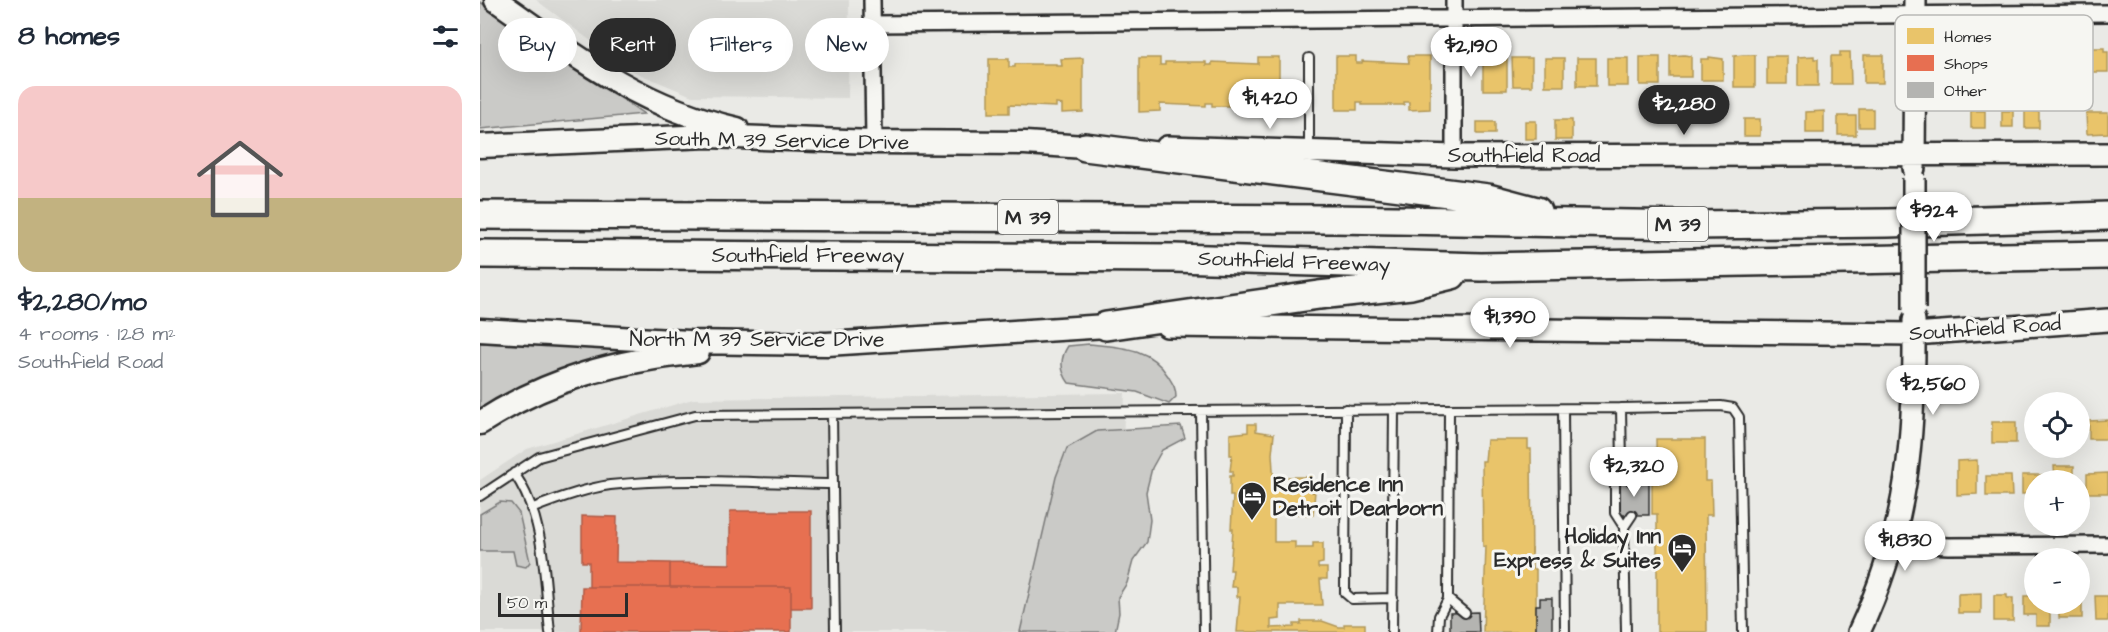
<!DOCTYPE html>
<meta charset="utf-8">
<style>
:root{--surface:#fff;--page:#f6f6f7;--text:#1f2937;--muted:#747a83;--line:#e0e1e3;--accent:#2b2b2b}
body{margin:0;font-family:"Architects Daughter",sans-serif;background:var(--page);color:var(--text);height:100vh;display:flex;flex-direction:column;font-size:22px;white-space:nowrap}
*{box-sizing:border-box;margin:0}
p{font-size:20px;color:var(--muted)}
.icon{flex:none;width:33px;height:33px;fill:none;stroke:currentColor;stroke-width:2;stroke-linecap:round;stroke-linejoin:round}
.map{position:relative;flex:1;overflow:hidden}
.drawer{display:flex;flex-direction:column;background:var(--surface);width:480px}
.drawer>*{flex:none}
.banner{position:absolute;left:18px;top:18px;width:570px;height:54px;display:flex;gap:12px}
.buttons{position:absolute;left:1544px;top:392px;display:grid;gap:12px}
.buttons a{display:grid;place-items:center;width:66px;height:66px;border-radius:50%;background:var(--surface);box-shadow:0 6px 24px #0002;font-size:30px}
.scale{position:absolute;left:18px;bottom:15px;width:130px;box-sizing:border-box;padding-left:6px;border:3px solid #2b2b2b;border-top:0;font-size:16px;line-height:21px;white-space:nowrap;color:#2b2b2b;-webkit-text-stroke:4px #f6f6f2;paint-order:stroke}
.price{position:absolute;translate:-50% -51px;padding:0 14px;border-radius:21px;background:#fff;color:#222;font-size:20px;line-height:39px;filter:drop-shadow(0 2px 3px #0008)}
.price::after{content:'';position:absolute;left:50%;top:36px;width:18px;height:14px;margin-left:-9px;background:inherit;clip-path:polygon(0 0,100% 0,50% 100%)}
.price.on{background:var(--accent);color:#fff}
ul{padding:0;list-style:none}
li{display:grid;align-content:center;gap:12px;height:318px;padding:0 18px}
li+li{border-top:2px solid var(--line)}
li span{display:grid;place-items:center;height:186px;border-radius:18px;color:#555}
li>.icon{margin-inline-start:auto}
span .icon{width:108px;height:108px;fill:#fffc;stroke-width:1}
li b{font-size:26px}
h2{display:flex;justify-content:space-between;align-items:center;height:72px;padding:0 18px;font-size:26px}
.tag{padding:0 21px;border-radius:27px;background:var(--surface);box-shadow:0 6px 24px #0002;font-size:21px;line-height:54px}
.tag.on{background:var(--accent);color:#fff}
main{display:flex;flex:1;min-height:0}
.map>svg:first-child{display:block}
</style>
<main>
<section class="drawer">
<h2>8 homes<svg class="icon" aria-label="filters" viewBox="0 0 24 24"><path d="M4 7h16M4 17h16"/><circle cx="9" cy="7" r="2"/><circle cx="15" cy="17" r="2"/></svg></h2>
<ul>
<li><span style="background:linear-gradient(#f6c9c9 60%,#c2b280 0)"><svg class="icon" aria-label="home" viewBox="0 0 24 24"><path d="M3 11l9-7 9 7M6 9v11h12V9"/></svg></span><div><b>$2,280/mo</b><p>4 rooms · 128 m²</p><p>Southfield Road</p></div></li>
</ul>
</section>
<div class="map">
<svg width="1628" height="632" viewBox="0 0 1628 632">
<rect width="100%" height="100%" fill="#eaeae6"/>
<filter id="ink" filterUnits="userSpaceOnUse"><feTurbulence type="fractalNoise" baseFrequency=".0167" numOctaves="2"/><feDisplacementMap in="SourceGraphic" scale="12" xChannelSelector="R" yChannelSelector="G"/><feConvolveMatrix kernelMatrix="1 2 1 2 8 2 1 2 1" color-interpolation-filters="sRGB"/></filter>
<g filter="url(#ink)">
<path fill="#dadad6" d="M56 0H369L368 98 212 96 150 70Z
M645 393 643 441 578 632H0V480L47 449 213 399Z"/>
<path fill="#cacac7" stroke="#7a7a79" stroke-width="1.5" d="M0 2 164 114 0 129Z
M0 343 144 349 145 355 0 416Z
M609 344C641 347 670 347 688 376 693 384 696 388 696 397L689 404 657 392 589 383C580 371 580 358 588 346Z
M701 426 705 438 682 450 672 468 666 492 670 520 667 542 653 561 647 583 638 597 639 613 635 632H540L576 477 587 448 617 431Z
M20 502 31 503 39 513 50 562 46 567 36 565 33 551H0V514Z"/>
<path fill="#e9c46a" stroke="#b09657" stroke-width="1.5" d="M1610 48H1624V52H1628V72H1610Z
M1360 52H1370L1371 84H1351V56H1360Z
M1006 53 1027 57V90H1003V58L1006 57Z
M1204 55 1211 56V77H1190V56Z
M1263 55H1275V87H1254V56Z
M1384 55H1403V83H1384Z
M856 56H876V63H882V61L929 63 928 56H950V109L929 110V102H924V105H882V102H877V110H856Z
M1287 56H1307V84H1287Z
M1334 56V59H1338V86H1318V57Z
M778 57H799V110H778L779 103H773V106H732V103H726V106L680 104V111L659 112V58H680V65H685V62H726V65H732V62L778 64Z
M1160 57H1180V85H1160Z
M1229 57 1243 59V80H1221V59H1229Z
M603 58V112L582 113V105L576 104V107L529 105V113H509V59H529V67H535V64H576V66H582L581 59Z
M1032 58H1052V86H1033Z
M1065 58H1084V86H1065Z
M1097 58H1116V86H1097Z
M1127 58H1148V86H1127Z
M1169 99H1186V117H1169Z
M1379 109H1393V127H1379Z
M1344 111V133H1326V112Z
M1491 111H1505V128H1491Z
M1522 111H1533V127H1522Z
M1545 111 1559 112V128H1545Z
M1606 113H1628V133L1607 134Z
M1358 116H1376V135H1358Z
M1264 119H1280V136H1264Z
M1075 120H1092V140H1075Z
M1045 121H1056V139H1045Z
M997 122H1015V134H997Z
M1628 420V439H1609V421Z
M1512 422H1536V443H1512Z
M768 424H776V431L794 434 792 454 794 486H807V477H832V492L835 491 833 515 794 512V542H815V548H833V543H843V563L838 564V568H847V579H840L842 605H800V619L791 620V628L814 627V624H821V621H842L859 627H864V624H885V631L888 632H757L760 597H757V587H751L753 570H750L753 529H751L753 496H750V476H753V471H750L752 455H750V434L768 432Z
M1176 439H1225V481H1231L1232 515H1226L1227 632H1177V514H1172V482L1177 483Z
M1007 440H1048V449H1051L1052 569H1056V632H1003L1006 546 1003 547 1002 461H1005Z
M1497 460V494L1477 495V461Z
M1574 466H1594V480H1575Z
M1628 473V493H1607V474Z
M1542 475H1565V480H1554V494H1542Z
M1506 476H1531L1532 496H1506Z
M1551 592H1554V603H1570V626H1556V615H1544V596H1552Z
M1501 593V613H1478V594Z
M1514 595H1527V598H1533V621H1514Z
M1615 596H1628V621H1616Z
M1599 598H1602V618H1579V603H1599Z"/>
<path fill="#e76f51" stroke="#af5b46" stroke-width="1.5" d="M250 511H331V608H311V587H190V563L250 564Z
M102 516 137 517 136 562 190 563V587H109V562H102Z
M102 587H311V632H101Z"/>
<path fill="#b4b4b1" stroke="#2b2b2b" stroke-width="1.5" d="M1139 481H1169V515H1139Z
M1060 598H1072V632H1056V605H1060Z
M998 612 999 632H970V613Z"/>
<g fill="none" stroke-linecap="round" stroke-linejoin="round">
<g stroke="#2b2b2b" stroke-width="12">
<path id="lane" d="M829 149V58
M1141 408 1241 406 1253 408 1259 417 1263 632
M866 409 865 593 872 599 913 598
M1083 409 1085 632
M721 411 724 632
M352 414 355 632
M1142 465 1151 481
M34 473C66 519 64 578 70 632
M0 496 59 457 215 415 969 409
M51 509C76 499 103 489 130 485 204 477 279 483 352 484
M1144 527 1152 515
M968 599 985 613
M912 632 914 409
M958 632 959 616 968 599 969 409 1141 408 1142 465 1135 477V513L1144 527 1146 632"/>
</g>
<g stroke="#2b2b2b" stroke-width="20">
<path id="street" d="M392 0 394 142
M974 0V156
M392 24 1628 13
M1414 543 1468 546 1628 545"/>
</g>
<g stroke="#2b2b2b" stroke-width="26">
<path id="secondary" d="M687 147 974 156 1628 154
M1434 168 1435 0
M687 326 1434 334 1628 320
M1379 632C1429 526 1435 435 1434 320"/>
</g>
<g stroke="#2b2b2b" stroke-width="27">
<path id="primary" d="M16 0C95 56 161 107 257 129
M0 146 228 136 394 142 545 143 605 147
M0 330 209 342 347 344 626 326
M0 423C69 378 137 361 218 352"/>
</g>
<g stroke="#2b2b2b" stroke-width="32">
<path id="highway" d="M605 147 1008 198 1057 211
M0 215 853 219 1210 225 1408 223 1628 216
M0 254 694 258 1001 267 1628 255
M626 326 839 295 931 285 972 275"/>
</g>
<use href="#lane" stroke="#f6f6f2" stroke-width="8"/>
<use href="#street" stroke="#f6f6f2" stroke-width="15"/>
<use href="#secondary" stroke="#f6f6f2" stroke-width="21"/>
<use href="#primary" stroke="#f6f6f2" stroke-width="22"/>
<use href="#highway" stroke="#f6f6f2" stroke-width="27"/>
<g stroke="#2b2b2b" stroke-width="26" stroke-linecap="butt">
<path id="secondary-bridge" d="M1434 178V309"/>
</g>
<use href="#secondary-bridge" stroke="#f6f6f2" stroke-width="21"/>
</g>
</g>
<defs>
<g id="hotel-pin" transform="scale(1.5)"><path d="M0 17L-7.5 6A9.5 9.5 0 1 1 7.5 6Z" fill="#2b2b2b" stroke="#f6f6f2"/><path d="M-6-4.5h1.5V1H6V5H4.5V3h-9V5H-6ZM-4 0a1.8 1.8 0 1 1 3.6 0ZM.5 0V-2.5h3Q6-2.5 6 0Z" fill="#fff"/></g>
</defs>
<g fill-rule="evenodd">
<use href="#hotel-pin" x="772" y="496"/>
<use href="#hotel-pin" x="1202" y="548"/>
</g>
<g text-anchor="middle" stroke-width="6" stroke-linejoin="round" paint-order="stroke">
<g fill="#f6f6f2" stroke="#686867" stroke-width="1.5">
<rect x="518" y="200" width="60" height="34" rx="4.5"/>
<rect x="1168" y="207" width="60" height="34" rx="4.5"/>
</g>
<g font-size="20" font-weight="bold" fill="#2b2b2b">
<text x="548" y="224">M 39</text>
<text x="1198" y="231">M 39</text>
</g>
<g font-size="21" fill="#2b2b2b" stroke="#f6f6f2">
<text transform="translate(302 140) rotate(1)" y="7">South M 39 Service Drive</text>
<text x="1044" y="162">Southfield Road</text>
<text x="328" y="262">Southfield Freeway</text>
<text transform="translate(814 261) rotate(2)" y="7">Southfield Freeway</text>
<text transform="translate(1505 328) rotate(-4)" y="7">Southfield Road</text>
<text x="277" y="346">North M 39 Service Drive</text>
</g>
<g font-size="21" font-weight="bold" fill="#2b2b2b" stroke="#f6f6f2" text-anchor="start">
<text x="793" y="491">Residence Inn<tspan x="793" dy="24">Detroit Dearborn</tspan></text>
<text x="1181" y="543" text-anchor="end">Holiday Inn<tspan x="1181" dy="24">Express &amp; Suites</tspan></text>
</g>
</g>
<rect x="1415" y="15" width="198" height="96" rx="9" fill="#f6f6f2" stroke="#b9b9b6" stroke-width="1.5"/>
<rect x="1427" y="28" width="27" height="16" fill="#e9c46a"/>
<rect x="1427" y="55" width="27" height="16" fill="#e76f51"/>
<rect x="1427" y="82" width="27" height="16" fill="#b4b4b1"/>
<g font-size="16" fill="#2b2b2b">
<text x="1464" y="42">Homes</text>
<text x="1464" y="69">Shops</text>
<text x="1464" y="96">Other</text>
</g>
</svg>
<div class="buttons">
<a><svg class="icon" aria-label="locate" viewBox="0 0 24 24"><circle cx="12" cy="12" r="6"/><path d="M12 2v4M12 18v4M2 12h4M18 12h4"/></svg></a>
<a>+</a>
<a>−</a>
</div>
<div class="scale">50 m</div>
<b class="price" style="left:991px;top:78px">$2,190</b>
<b class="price" style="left:790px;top:130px">$1,420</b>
<b class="price on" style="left:1204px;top:136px">$2,280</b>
<b class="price" style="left:1454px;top:243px">$924</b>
<b class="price" style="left:1030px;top:349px">$1,390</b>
<b class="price" style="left:1453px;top:416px">$2,560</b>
<b class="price" style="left:1154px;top:498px">$2,320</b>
<b class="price" style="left:1425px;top:572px">$1,830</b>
<div class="banner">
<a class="tag">Buy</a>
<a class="tag on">Rent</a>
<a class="tag">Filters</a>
<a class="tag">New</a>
</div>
</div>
</main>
